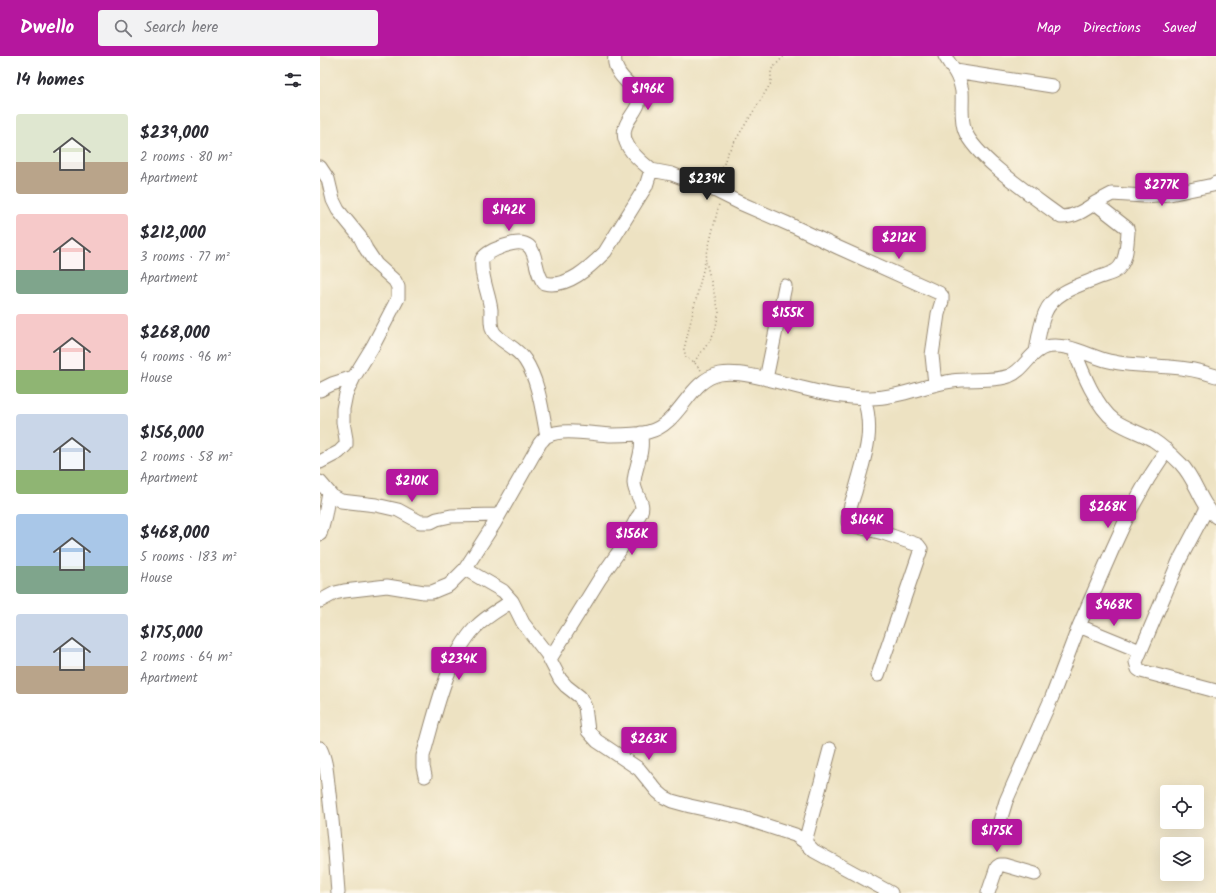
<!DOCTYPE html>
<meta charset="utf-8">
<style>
:root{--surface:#fff;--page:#f2f2f3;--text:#2b2b33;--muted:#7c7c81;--accent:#b5179e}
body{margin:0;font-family:Kalam,sans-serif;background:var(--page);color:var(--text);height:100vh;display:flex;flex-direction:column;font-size:15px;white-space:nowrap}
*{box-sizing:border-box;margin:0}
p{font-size:13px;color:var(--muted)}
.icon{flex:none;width:22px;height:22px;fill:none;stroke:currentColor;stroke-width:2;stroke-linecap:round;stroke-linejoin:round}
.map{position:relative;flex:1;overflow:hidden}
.side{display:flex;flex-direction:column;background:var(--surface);width:320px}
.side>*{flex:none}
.tools{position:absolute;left:840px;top:729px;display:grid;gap:8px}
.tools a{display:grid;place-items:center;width:44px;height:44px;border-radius:4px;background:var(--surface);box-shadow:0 4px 16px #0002;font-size:20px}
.price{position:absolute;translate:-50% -34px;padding:0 9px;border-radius:4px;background:var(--accent);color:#fff;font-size:13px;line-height:26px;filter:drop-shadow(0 1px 2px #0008)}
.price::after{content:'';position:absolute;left:50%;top:24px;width:12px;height:9px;margin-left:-6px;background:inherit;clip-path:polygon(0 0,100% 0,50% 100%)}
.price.selected{background:#222;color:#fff}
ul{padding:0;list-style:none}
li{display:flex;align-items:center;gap:12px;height:100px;padding:0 16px}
li span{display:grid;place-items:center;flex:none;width:112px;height:80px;border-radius:4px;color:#555}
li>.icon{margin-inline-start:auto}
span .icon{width:48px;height:48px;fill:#fffc;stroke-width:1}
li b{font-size:17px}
h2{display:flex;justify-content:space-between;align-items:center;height:48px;padding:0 16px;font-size:17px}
header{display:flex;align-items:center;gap:24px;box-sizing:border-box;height:56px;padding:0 20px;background:var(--accent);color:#fff}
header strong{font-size:19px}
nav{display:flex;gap:22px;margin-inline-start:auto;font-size:14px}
.search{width:280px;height:36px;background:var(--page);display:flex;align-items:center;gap:10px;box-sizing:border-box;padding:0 14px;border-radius:4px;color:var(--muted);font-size:15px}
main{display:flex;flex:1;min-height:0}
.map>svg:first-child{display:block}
</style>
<header>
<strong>Dwello</strong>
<div class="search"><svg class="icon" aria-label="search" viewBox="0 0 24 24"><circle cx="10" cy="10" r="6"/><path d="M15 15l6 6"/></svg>Search here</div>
<nav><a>Map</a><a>Directions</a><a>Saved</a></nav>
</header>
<main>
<section class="side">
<h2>14 homes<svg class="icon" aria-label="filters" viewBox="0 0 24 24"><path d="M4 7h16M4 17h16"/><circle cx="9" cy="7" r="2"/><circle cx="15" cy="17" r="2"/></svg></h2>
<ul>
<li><span style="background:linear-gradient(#dfe7d0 60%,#b9a48a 0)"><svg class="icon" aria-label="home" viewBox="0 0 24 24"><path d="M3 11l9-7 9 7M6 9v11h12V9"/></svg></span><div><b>$239,000</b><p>2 rooms · 80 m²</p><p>Apartment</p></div></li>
<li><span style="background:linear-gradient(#f6c9c9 70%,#7fa58c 0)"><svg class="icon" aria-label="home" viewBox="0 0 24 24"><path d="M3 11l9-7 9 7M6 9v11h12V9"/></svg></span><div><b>$212,000</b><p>3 rooms · 77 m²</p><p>Apartment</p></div></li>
<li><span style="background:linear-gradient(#f6c9c9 70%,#8fb573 0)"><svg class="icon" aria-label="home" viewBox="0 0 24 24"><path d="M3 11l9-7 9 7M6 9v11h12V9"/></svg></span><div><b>$268,000</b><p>4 rooms · 96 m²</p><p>House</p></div></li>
<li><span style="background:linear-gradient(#c9d6e8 70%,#8fb573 0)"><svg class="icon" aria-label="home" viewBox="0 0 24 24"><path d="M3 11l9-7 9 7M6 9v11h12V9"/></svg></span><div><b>$156,000</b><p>2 rooms · 58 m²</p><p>Apartment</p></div></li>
<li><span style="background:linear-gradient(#a9c7e8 65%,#7fa58c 0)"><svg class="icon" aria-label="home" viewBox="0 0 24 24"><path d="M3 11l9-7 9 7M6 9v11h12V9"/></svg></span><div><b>$468,000</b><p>5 rooms · 183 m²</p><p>House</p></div></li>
<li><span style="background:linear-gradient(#c9d6e8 65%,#b9a48a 0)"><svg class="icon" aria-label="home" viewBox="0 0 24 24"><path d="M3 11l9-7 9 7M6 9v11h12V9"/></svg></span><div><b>$175,000</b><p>2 rooms · 64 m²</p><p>Apartment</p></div></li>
</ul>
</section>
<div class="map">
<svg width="896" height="837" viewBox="0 0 896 837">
<rect width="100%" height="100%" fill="#fcf5e5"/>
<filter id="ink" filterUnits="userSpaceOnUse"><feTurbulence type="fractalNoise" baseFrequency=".025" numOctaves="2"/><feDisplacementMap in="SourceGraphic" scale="8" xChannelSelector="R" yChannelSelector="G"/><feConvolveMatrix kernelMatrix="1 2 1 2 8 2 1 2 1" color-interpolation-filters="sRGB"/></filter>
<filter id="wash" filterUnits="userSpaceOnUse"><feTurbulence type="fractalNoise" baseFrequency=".012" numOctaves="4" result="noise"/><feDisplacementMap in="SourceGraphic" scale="16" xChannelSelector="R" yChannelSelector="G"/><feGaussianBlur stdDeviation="0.9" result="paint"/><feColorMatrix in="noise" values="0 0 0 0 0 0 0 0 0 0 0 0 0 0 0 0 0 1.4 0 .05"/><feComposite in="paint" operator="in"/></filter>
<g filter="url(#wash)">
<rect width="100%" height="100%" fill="#ede2c2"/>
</g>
<g filter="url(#ink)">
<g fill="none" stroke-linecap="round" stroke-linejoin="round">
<g stroke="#948670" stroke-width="15">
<path id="minor" d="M295 0C292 15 308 27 318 37 325 54 297 65 306 86 310 97 322 106 331 114
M625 0C632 12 640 21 642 35 643 49 640 62 645 75 655 102 717 143 741 161 755 161 765 154 775 147L807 172 808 176C807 186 807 201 801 209 797 217 788 218 780 221 761 229 734 235 725 257 720 269 718 283 716 296
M635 15 732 30
M0 111 8 123 13 144 18 154 40 181 46 193 56 208 75 225 78 231V242L53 290 34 321 26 338 23 353V366L26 383V389L19 396 0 406
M775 147 792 138 824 140 850 138 893 129 896 127
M754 294C762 315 776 351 795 365 807 373 821 377 833 384 844 391 852 399 861 408 877 425 879 446 896 461
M446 323 465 230
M0 334 12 328 34 321
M544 342C555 378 544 402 535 436 532 445 528 456 528 466L531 469 563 477 598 489 601 493 558 619
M227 380C222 355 219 325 205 304 197 291 178 285 173 275 170 269 171 261 171 254 169 237 160 220 162 203 167 196 176 193 184 190 223 176 210 212 224 227 247 233 270 211 285 196L326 130 331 114 352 118 396 135 420 147 473 170 517 191 619 237 622 240V245L618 258 612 299 615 328
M0 426 12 440 21 445 56 449 78 454 100 466H111L117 463 131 460 178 459
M887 452 859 505 816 606 818 613 821 615 896 635
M0 478 5 459 9 437
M145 513 183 535 192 545 203 567 227 598 240 623 246 630 260 641 265 651 268 675 277 685 319 713 337 735 344 741 352 745 370 750 420 761 475 779 485 786 494 795 571 837
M0 545 15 537 24 535 67 530 104 536H112L129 529 145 513 174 468 220 387C222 385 225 381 227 380 243 371 275 379 292 379 304 379 317 379 328 376 361 368 368 324 400 318 423 314 460 327 482 332 504 338 528 342 550 342 579 342 604 329 632 325 650 322 673 326 689 320 704 315 710 295 726 291 745 286 767 299 785 304 806 310 828 309 850 311 866 312 881 315 896 320
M759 570 820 595
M230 603 279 524 300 494 317 462C329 448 315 442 314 427 314 416 320 404 321 393 322 388 321 382 321 377
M0 692C7 705 7 723 9 737 13 771 16 804 18 837
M105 720 103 711V700C115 660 126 603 155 572 165 561 180 553 192 545
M680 765 686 745 732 641 759 570 793 492 810 455 828 423 847 394
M485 786 510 693
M668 837 677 811 680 809H684L715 818"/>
</g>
<path stroke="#948670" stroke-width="1.5" stroke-dasharray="1 3" stroke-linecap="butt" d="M399 123 407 98 451 27V14L464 0
M374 306 389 286 395 275 399 256 386 206
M381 314 374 306 366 302 364 293 399 148"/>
<use href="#minor" stroke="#fff" stroke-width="13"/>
</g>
</g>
</svg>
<div class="tools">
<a><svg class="icon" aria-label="locate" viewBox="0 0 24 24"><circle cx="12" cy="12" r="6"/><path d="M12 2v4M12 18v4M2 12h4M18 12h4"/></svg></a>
<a><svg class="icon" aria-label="layers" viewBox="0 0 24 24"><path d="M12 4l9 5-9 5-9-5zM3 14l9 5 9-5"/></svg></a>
</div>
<b class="price" style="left:328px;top:55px">$196K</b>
<b class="price selected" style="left:387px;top:145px">$239K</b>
<b class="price" style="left:842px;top:151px">$277K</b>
<b class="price" style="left:189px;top:176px">$142K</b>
<b class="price" style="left:579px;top:204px">$212K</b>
<b class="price" style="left:468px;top:279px">$155K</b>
<b class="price" style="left:92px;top:447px">$210K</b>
<b class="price" style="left:788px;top:473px">$268K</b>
<b class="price" style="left:547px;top:486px">$164K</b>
<b class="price" style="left:312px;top:500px">$156K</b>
<b class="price" style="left:794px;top:571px">$468K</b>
<b class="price" style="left:139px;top:625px">$234K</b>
<b class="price" style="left:329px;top:705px">$263K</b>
<b class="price" style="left:677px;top:797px">$175K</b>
</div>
</main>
